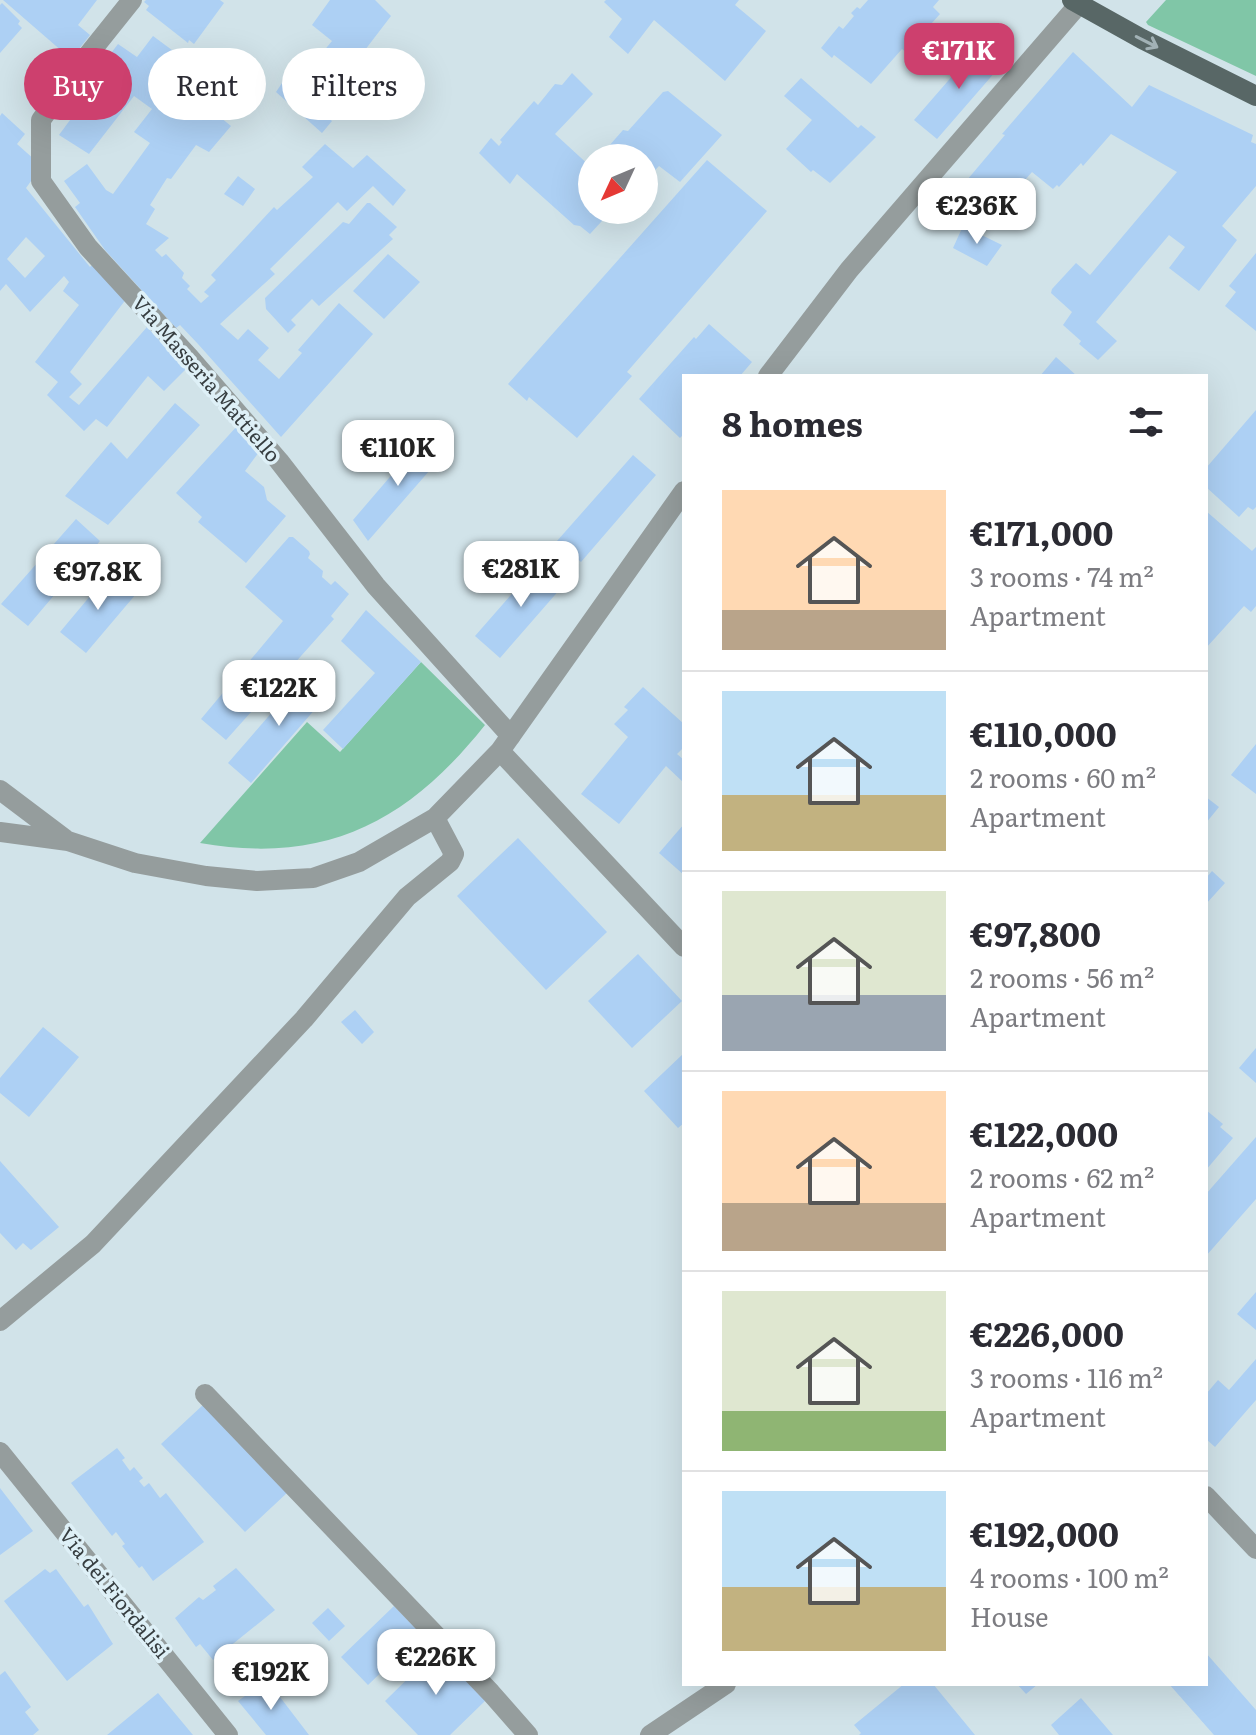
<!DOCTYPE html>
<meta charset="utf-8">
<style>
:root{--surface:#fff;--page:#f7f7f7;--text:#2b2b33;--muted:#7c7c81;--line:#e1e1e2;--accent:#cd406e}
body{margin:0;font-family:Literata,serif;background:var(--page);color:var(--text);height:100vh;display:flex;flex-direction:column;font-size:30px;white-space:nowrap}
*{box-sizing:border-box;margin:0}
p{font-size:26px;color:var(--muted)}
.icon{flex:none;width:44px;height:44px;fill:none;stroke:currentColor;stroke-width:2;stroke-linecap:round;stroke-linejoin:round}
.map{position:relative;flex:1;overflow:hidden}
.details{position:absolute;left:682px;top:374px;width:526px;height:1312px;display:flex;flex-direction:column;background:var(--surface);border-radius:0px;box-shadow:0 8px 32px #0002}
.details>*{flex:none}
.hud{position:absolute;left:24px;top:48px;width:538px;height:72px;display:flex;gap:16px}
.needle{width:52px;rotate:226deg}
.controls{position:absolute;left:578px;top:144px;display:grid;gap:16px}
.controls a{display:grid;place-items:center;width:80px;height:80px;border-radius:50%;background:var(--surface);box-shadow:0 8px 32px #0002;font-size:40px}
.price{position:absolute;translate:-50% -68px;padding:0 18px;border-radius:16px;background:#fff;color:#222;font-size:26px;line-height:52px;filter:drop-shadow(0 2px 4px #0008)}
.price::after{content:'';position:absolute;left:50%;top:48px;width:24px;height:18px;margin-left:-12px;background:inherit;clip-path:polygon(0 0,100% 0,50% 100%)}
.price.current{background:var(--accent);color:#fff}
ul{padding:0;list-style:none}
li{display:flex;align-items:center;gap:24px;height:200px;padding:0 40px}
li+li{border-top:2px solid var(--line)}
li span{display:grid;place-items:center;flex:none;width:224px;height:160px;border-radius:0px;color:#555}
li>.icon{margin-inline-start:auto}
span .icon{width:96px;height:96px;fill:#fffc;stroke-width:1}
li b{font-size:34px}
h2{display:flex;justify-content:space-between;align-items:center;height:96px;padding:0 40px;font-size:34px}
.tag{padding:0 28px;border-radius:36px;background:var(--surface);box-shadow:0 8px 32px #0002;font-size:28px;line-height:72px}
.tag.current{background:var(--accent);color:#fff}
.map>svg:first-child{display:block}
</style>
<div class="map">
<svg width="1256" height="1735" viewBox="0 0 1256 1735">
<rect width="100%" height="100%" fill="#d1e3e9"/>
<path fill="#80c6a7" d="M1166 0H1256V76L1148 25 1146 22Z
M421 662 485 725C408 822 325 865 200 843L307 722 340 752Z"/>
<path fill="#add0f4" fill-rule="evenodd" d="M3 0H97L78 25 90 35 71 59Z
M146 0H220L224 3 194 44 189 40 188 43 146 10 149 6 144 2Z
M330 0H375L391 16 365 50 371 55 373 51 386 61 354 104 306 70 320 51 322 53 332 41 312 25Z
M606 0H739L735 5 766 31 725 81 654 20 628 54 609 37 622 19 604 2Z
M868 0H939L933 7 940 14 906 52 902 49 871 84 834 55 832 58 821 48 839 26 843 29 854 16 851 13 857 7 860 9Z
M2 3 20 21 18 24 22 28 0 53V5Z
M153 36 176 53 163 71 231 126 209 152 196 145 171 179 167 178 150 205 155 209 146 224 169 238 155 250 162 257 166 254 184 273 182 278 190 286 187 289 201 303 209 296 204 292 216 280 211 275 274 207 277 210 313 177 302 167 325 144 353 168 367 155 406 190 393 206 373 186 347 211 338 202 270 269 275 274 220 324 238 340 248 329 269 348 258 360 279 379 302 353 298 350 339 303 373 334 281 437 198 344 180 325 176 328 105 250 75 207 80 203 64 181 87 164 106 190 113 194 150 143 134 132 152 109 134 96 89 154 59 135 84 101 105 67 102 65 118 44 137 57Z
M981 43 1003 63 937 139 914 120Z
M1073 52 1132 107 1149 85 1253 135 1251 142 1256 144V186L1222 226 1237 240 1199 291 1169 268 1185 247 1169 235 1096 322 1117 341 1098 360 1079 344 1081 341 1063 325 1072 312 1051 293 1052 289 1076 263 1090 275 1177 172 1111 134 1083 166 1081 163 1059 187 1057 185 1053 189 1032 172 1018 188 1010 181 979 211 951 199 1005 135 1002 134Z
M572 73 593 94 555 134 592 168V210H612L590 234 580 226 574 225 517 174 510 184 479 153 491 138 499 146 502 142 500 140 534 101 538 105 555 84 562 85Z
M801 78 858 128 861 125 876 137 830 183 813 170 811 172 786 149 812 120 784 96Z
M284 80 332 121 322 133 276 92Z
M668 91 722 135 680 182 659 166 644 182V158H601V155L623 130 628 131 663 92Z
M2 113 25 134 17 144 36 161 39 170 26 188 90 267 92 265 127 298 70 372 82 384 69 397 79 405 147 327 165 346 168 343 189 366 164 391 148 376 107 427 96 419 84 431 47 395 58 382 35 362 79 305 63 291 69 282 64 276 30 312 6 284 0 291V116ZM26 237 45 256 25 278 7 259Z
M707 160 767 211 627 372 632 376 577 438 529 397 527 401 508 384Z
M238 176 255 189 243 206 224 194Z
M367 203H370L397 227 389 235 393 239 319 306 312 299 291 320 296 325 288 333 266 309 265 298 343 222 349 224Z
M963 226 1002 245 987 266 953 248Z
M1256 253V331L1225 306 1236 292 1229 286Z
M388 254 420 282 384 319 353 291Z
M709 324 752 362 740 376H684V434L680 438 639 399 694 337 696 339Z
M1056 357 1077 376H1040Z
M175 403 200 425 108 525 65 496 111 442 127 459Z
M1256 410V507L1253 510 1248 507 1239 517 1206 487V468Z
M238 425 262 448 245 471 264 487 267 500 286 516 246 563 198 522 202 517 176 493Z
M425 436 444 454 368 541 353 520Z
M633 455 656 475 581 562 557 541Z
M1206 511 1252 551 1256 547V606L1251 612 1244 606 1206 648Z
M76 519 100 541 28 626 1 604Z
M289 537H293L309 551 310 554 308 558 323 571 322 577 331 585 335 581 349 594 331 616 334 619 226 740 201 719 283 621 245 587Z
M546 561 568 580 500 658 475 636 530 573 532 575Z
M111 571 136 594 86 653 60 632Z
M366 610 421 662 343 749 323 730 375 673 341 641Z
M307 672 330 692 251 783 228 763Z
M643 687 684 724V747L677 754 684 760V783L666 766 619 824 581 794 628 737 614 724 628 710 624 707Z
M1256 744V794L1231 775Z
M1206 797 1219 807 1206 823Z
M684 824V875L659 853Z
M518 838 607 932 546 990 457 896Z
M1212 871 1225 883 1206 904V878Z
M638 954 682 1001 632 1048 588 1001Z
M355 1010 374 1032 362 1044 341 1022Z
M43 1027 79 1057 29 1117 0 1093V1078Z
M1256 1048V1083L1239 1068Z
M684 1053V1123L678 1128 644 1091Z
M1206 1110 1223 1124 1220 1127 1233 1138 1206 1170Z
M1256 1137V1199L1206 1256V1194Z
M0 1161 59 1227 31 1250 23 1243 16 1250 0 1233Z
M1256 1292V1330L1237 1314Z
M1256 1359V1400L1215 1447 1206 1439V1394L1218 1380 1229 1390Z
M204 1404 288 1492 245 1532 161 1444Z
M117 1448 125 1458 122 1460 130 1471 134 1467 143 1478 139 1481 144 1487 149 1483 160 1498 166 1493 204 1542 153 1581 142 1566 139 1568 122 1546 125 1544 116 1532 112 1536 71 1483Z
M0 1488 33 1531 0 1555Z
M236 1568 275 1610 213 1660 200 1644 196 1647 175 1618 199 1597 203 1600 216 1590 213 1586Z
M45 1569 50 1573 56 1569 84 1607 88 1604 113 1644 67 1681 4 1601Z
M394 1606 421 1634 368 1685 341 1657Z
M328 1608 345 1626 329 1641 312 1623Z
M440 1647 486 1700 450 1735H418L385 1701Z
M1206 1653 1256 1710V1735H1214L1169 1684H1206Z
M5 1671 31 1707 25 1712 39 1730 33 1735H0V1675Z
M267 1680 309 1735H266L238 1701Z
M904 1684H933L975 1735H859L861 1733 854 1725Z
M1017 1684H1038L1026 1694Z
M158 1693 193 1735H107Z
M1081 1698 1113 1735H1059L1051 1725Z"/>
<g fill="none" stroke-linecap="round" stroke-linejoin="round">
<path stroke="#959d9d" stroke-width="20" d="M132 0 88 55 41 120V181L88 247 190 358 279 461 376 586 511 736
M768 376 849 270 1079 4
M500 751 684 947
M0 790 65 839
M0 832 68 841 135 863 206 876 257 881 313 878 359 862 435 818 500 751 684 491
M0 1321 93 1244 304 1019 407 897 450 862 454 854 435 818
M205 1394 491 1693 528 1735
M0 1452 228 1735
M1206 1496 1256 1549
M650 1735 726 1684"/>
<path stroke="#586766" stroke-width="20" d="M1072 0 1142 39 1256 96"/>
</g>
<defs><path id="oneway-shaft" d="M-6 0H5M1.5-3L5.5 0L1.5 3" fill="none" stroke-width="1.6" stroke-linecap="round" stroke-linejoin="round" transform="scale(2)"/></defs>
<use stroke="#a2b2b6" href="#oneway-shaft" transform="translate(1147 42) rotate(27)"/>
<g text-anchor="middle" stroke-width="7" stroke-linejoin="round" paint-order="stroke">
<g font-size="20" fill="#373e41" stroke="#def0f7">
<text transform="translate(206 379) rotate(49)" y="7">Via Masseria Mattiello</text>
<text transform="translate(114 1593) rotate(51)" y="7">Via dei Fiordalisi</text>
</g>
</g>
</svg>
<div class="controls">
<a><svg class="needle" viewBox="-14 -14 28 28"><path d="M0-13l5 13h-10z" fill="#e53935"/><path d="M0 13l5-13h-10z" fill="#7c7c81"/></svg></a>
</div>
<b class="price current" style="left:959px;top:91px">€171K</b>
<b class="price" style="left:977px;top:246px">€236K</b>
<b class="price" style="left:398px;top:488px">€110K</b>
<b class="price" style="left:521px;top:609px">€281K</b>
<b class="price" style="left:98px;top:612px">€97.8K</b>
<b class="price" style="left:279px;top:728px">€122K</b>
<b class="price" style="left:436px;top:1697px">€226K</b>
<b class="price" style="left:271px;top:1712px">€192K</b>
<div class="hud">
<a class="tag current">Buy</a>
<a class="tag">Rent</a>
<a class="tag">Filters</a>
</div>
<section class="details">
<h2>8 homes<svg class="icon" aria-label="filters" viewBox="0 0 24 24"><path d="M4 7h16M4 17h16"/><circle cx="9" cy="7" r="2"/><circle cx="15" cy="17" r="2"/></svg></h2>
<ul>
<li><span style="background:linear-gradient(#ffd9b3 75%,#b9a48a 0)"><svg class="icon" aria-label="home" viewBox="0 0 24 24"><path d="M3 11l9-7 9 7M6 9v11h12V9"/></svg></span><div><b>€171,000</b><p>3 rooms · 74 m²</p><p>Apartment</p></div></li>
<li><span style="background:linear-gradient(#bfe0f5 65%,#c2b280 0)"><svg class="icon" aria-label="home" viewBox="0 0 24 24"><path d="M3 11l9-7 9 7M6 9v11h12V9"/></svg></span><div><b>€110,000</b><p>2 rooms · 60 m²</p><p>Apartment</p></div></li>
<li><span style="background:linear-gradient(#dfe7d0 65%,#9aa5b1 0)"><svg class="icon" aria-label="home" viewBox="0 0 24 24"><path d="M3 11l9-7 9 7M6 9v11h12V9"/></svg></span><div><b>€97,800</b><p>2 rooms · 56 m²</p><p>Apartment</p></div></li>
<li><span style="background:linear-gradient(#ffd9b3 70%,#b9a48a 0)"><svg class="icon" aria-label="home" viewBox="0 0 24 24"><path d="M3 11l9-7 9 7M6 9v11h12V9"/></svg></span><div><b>€122,000</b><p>2 rooms · 62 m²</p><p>Apartment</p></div></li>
<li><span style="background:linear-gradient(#dfe7d0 75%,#8fb573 0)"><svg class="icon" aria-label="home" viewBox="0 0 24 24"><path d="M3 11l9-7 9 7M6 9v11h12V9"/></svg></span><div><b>€226,000</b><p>3 rooms · 116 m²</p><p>Apartment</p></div></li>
<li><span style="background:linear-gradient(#bfe0f5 60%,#c2b280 0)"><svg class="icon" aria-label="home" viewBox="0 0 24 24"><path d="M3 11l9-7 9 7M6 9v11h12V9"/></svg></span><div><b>€192,000</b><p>4 rooms · 100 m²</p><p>House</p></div></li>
</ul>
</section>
</div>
